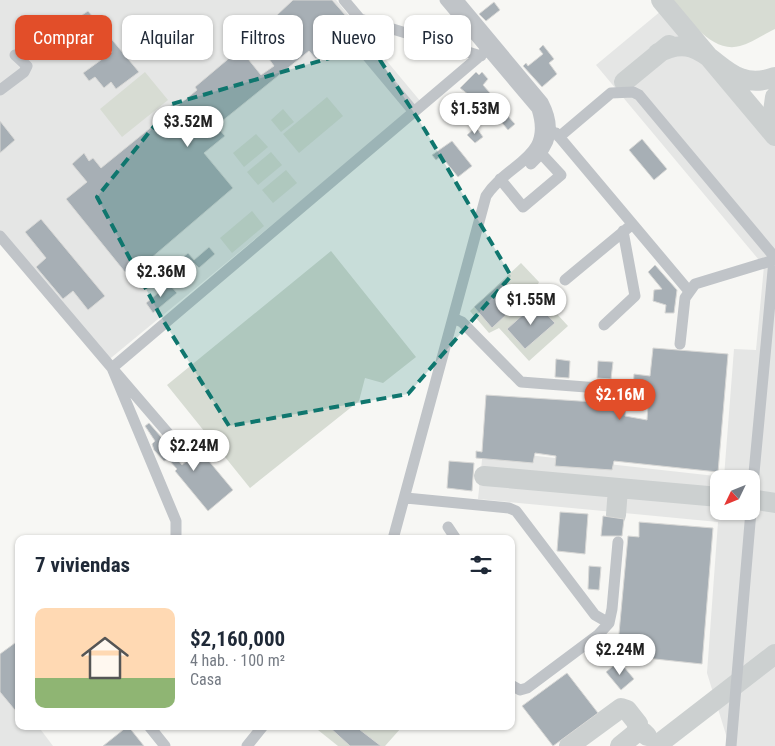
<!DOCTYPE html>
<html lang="es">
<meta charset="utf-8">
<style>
:root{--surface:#fff;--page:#f6f6f7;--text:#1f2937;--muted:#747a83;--accent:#e24e29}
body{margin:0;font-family:"Roboto Condensed",sans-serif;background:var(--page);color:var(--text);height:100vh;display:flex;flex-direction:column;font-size:19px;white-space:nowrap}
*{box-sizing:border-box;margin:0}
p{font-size:16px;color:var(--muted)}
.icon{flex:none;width:28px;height:28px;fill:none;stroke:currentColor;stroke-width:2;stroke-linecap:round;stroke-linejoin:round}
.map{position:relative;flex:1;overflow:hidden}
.details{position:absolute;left:15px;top:535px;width:500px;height:195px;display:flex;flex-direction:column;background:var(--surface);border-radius:10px;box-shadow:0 1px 4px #0004}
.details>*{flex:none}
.hud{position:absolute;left:15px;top:15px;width:500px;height:45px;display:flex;gap:10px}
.needle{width:32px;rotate:227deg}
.tools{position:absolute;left:710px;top:470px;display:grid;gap:10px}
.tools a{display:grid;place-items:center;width:50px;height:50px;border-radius:10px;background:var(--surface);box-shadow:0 1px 4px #0004;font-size:25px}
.price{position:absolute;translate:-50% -42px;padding:0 11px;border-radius:18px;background:#fff;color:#222;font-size:16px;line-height:32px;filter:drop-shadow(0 1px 2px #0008)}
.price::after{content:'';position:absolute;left:50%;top:30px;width:15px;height:11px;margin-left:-8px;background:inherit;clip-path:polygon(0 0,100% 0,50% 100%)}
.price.active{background:var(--accent);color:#fff}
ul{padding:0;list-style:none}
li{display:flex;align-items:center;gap:15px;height:125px;padding:0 20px}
li span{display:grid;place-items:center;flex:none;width:140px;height:100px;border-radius:10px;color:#555}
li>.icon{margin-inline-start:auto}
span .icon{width:60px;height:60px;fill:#fffc;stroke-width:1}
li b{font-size:21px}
h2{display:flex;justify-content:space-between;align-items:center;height:60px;padding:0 20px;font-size:21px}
.chip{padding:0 18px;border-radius:10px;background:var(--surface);box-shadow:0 1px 4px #0004;font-size:18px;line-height:45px}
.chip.active{background:var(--accent);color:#fff}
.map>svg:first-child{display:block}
</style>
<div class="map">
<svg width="775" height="746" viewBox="0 0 775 746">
<rect width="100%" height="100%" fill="#f7f7f4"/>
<path fill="#e5e6e5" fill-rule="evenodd" d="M0 0H336L421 102 106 362 0 235Z
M673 1 775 123V746H726L727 738 707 673 718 522 478 499 483 450 724 477 734 349 756 350 764 266 596 65ZM719 479H751V511H719Z
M0 692 19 715V726H38L53 746H0Z"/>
<path fill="#d7dcd3" d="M672 0H775V29C764 34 752 43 740 46 712 54 688 18 672 0Z
M145 72 168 100 122 137 100 109Z
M327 97 343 116 299 153 283 134Z
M283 109 294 122 281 132 271 120Z
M256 134 268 147 244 167 233 153Z
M271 152 282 165 258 185 247 172Z
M286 170 297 183 273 203 262 190Z
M252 211 264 226 232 253 220 238Z
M331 251 416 357 383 383 365 378 359 401 250 488 167 385Z
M521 263 539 282 535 290 568 326 529 361 499 328 489 333 470 311Z
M313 726H399L401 728 385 746H338Z"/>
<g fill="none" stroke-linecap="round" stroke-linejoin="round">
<path stroke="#ccd0d0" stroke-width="20" d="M661 0 775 136
M658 53C712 24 718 98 775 77
M624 82 669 45
M775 97 772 119 775 130
M484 476 719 497
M751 499 775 503
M616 515 618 488
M569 746 621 708 627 710 638 724 636 733
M620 746 636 733 643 732 647 736
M656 746 775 654"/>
</g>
<path fill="#a7afb5" stroke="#d8d8d6" d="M293 0H332L353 24V28L316 59 309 51 216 126 225 136 204 153 233 188 129 277 66 199 87 182 72 164 84 153 89 161 93 158 101 168 197 90 195 87 240 49 261 75 274 66 253 37 262 29 284 57 301 42 277 15Z
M494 2 500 10 486 21 479 14Z
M88 11 139 72 116 89 111 82 104 88 95 77 89 81 83 73 112 52 82 15Z
M543 45 554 59 549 63 557 74 542 87 523 66 526 63 528 66 543 54 539 49Z
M476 72 479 75 482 72 488 79 483 85 490 93 488 96 494 103 497 101 506 103V114L515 124 508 130 498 118 484 119 488 115 479 107 477 113 447 110V96L474 99 460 88Z
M0 121 15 140 0 153Z
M476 127 483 137 475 143 467 135Z
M642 139 667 169 654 180 629 150Z
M452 141 472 166 458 177 441 156 436 160 432 155Z
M41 219 105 296 88 310 73 291 63 299 36 267 46 258 25 232Z
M209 247 215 254 199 268 194 263 172 282 164 273 188 253 194 260Z
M655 265 677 290 674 313H665L666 305 653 301 654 290 662 289 648 272Z
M504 280 522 300 492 328 474 307Z
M169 284 177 293 153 313 146 303Z
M536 303 555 323 525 349 507 329Z
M653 348 728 354 718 472 614 461 612 470 555 466 556 456 535 453 533 463 476 458V451L482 452 486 395 626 404 625 416 647 420 649 392 633 391 634 374 650 376Z
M556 359 570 361 569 378 555 377Z
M598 361 613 362 611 379 597 378Z
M149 423 175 453 173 454 182 465 194 455 184 440 188 436 233 490 208 511 175 471 177 469 168 459 164 461 154 450 152 444 155 441 145 426Z
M449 461 474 463 472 491 447 488Z
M560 512 588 514 585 554 557 551Z
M603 516 624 519 622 536H601Z
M639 522 713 528 702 664 617 655 628 536 639 537Z
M589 566 601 567 599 590 588 589Z
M19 640V715L0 692V654Z
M619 661 634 679 621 690 606 672Z
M567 673 598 713 553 746 522 706Z
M128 726 144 746H103Z
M328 726H355L381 746H350Z"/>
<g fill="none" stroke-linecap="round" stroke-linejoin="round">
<path stroke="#c0c4c8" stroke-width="11" d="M344 0 360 19 481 56
M458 0 543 102C556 127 552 145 531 164
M360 19 363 51 414 112
M0 90 24 72 27 66 15 55
M556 133 688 290
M559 137 611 93 633 92 639 95 772 254 774 260 751 505
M500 179 523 207 561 175 536 148
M0 236 112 368 176 521V539
M565 280 629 227
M453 318 462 322 521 382 625 390
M604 325 635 296 623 231
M680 344 685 298 695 284 774 260
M185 453 112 368 494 44
M406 498 509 508 516 511 595 615 609 623 612 609 618 542
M448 527 456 539
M393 539 486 196C509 161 553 159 537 109L445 0
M511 685 520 690 527 688 598 635 609 623
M149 726 165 746
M247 746 263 726
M731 746 751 511"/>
</g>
<path fill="#0f766e" fill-opacity="0.2" stroke="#0f766e" stroke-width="4" stroke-dasharray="10 6" stroke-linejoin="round" d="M371 46 425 130 511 276 408 394 229 426 161 317 97 197 172 104Z"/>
</svg>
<div class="tools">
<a><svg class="needle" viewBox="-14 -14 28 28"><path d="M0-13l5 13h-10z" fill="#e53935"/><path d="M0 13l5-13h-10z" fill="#747a83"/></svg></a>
</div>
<b class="price" style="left:475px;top:135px">$1.53M</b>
<b class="price" style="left:188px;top:148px">$3.52M</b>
<b class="price" style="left:161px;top:298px">$2.36M</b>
<b class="price" style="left:531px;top:326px">$1.55M</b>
<b class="price active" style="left:620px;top:421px">$2.16M</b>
<b class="price" style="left:194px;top:472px">$2.24M</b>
<b class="price" style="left:620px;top:676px">$2.24M</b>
<div class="hud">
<a class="chip active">Comprar</a>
<a class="chip">Alquilar</a>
<a class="chip">Filtros</a>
<a class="chip">Nuevo</a>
<a class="chip">Piso</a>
</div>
<section class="details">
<h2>7 viviendas<svg class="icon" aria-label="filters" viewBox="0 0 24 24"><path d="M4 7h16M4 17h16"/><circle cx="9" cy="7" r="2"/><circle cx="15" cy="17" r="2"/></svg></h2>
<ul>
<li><span style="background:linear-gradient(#ffd9b3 70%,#8fb573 0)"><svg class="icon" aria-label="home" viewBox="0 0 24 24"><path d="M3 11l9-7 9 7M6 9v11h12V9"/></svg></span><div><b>$2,160,000</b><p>4 hab. · 100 m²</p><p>Casa</p></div></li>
</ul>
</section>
</div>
